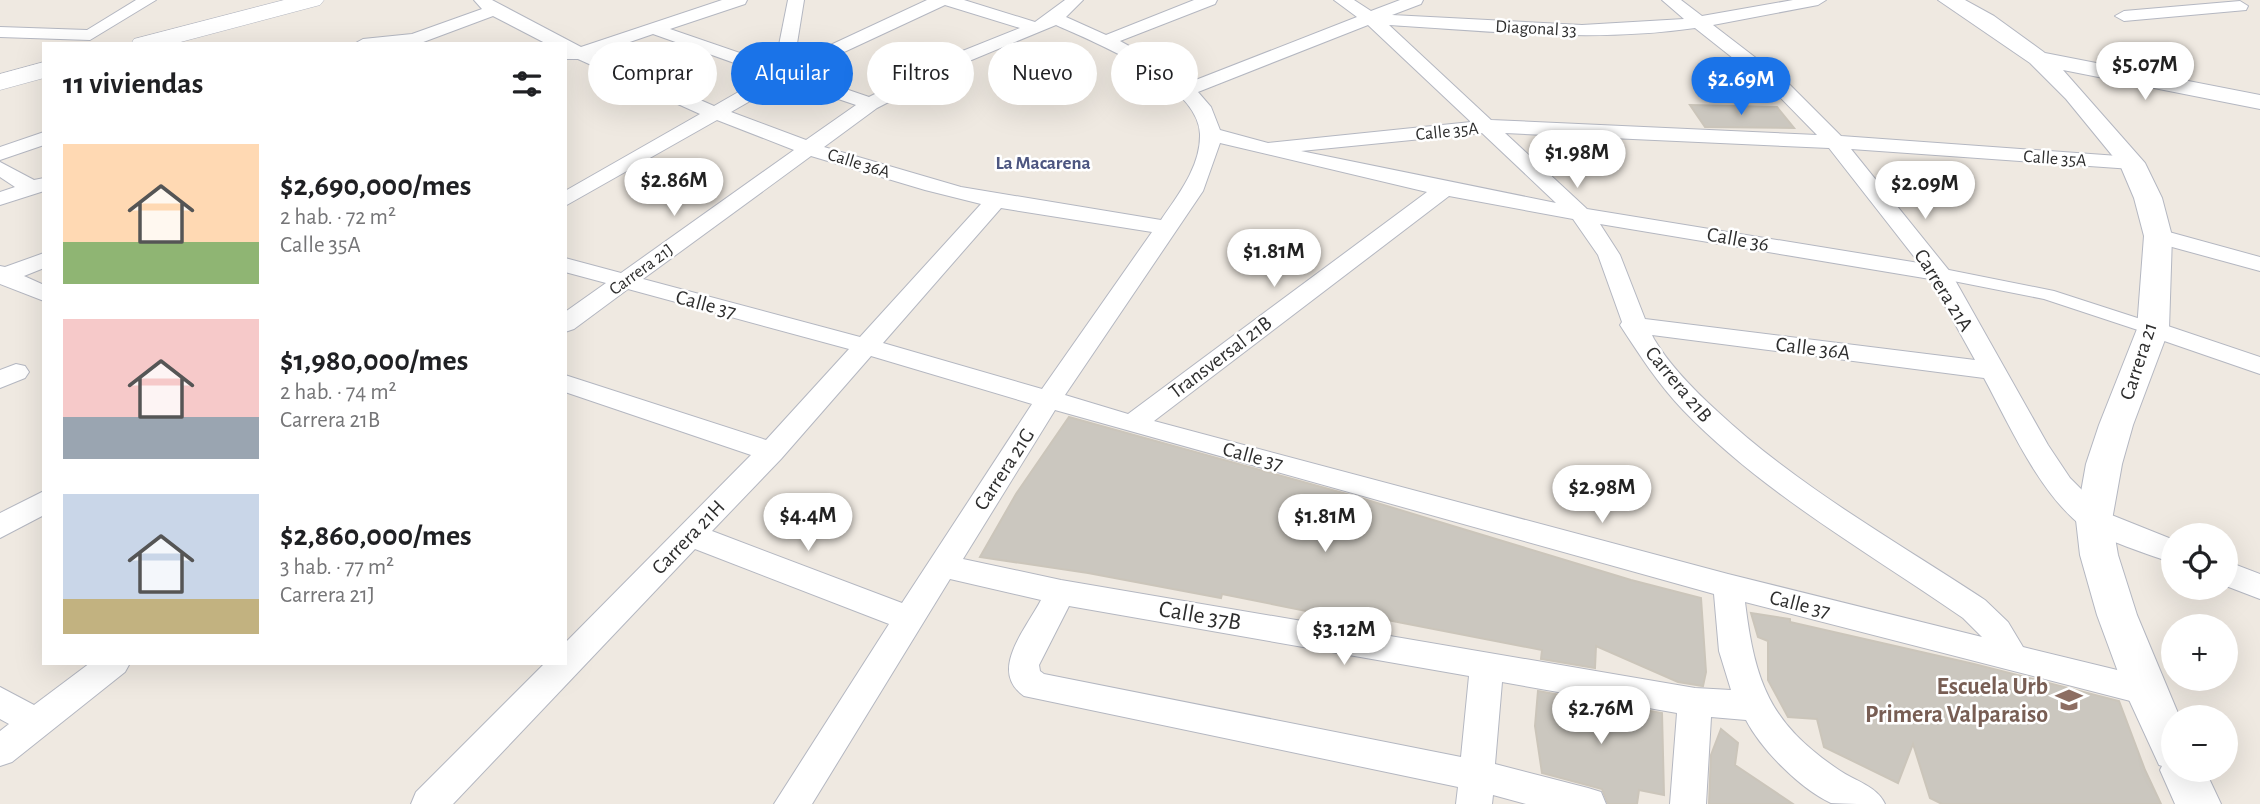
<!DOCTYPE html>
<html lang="es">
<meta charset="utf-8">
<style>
:root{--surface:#fff;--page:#f6f6f6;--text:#202124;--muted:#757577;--accent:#1a73e8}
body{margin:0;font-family:"Alegreya Sans",sans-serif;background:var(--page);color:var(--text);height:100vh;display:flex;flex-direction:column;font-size:26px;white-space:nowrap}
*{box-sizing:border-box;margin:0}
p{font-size:23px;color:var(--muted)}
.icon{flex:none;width:38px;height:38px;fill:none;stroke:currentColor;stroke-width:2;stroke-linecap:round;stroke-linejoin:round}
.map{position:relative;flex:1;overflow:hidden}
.sheet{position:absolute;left:42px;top:42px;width:525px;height:623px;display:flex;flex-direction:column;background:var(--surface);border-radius:0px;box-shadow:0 7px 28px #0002}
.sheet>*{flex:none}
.hud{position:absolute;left:588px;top:42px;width:665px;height:63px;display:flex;gap:14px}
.fabs{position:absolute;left:2161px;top:523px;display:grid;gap:14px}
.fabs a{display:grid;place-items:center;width:77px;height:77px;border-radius:50%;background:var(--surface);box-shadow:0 7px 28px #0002;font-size:35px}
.price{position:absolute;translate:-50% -60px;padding:0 16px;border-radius:24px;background:#fff;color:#222;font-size:23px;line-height:46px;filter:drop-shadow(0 2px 4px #0008)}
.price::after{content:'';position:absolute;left:50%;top:42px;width:21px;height:16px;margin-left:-10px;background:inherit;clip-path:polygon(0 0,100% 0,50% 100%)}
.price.selected{background:var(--accent);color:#fff}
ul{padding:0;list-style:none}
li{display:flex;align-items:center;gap:21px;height:175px;padding:0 21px}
li span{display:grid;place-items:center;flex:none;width:196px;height:140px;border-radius:0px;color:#555}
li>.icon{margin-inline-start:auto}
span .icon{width:84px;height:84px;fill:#fffc;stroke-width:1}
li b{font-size:30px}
h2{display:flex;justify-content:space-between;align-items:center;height:84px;padding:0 21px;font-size:30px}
.pill{padding:0 24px;border-radius:32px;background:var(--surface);box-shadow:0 7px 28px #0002;font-size:24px;line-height:63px}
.pill.selected{background:var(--accent);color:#fff}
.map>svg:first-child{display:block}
</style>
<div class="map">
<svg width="2260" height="804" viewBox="0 0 2260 804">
<rect width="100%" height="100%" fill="#efe9e1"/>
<path fill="#cbc7bf" stroke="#cbc5ba" stroke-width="2" d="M1690 105 1777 107 1794 128 1705 127Z
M1069 417 1354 496 1631 580 1701 598 1706 672 1703 686 1678 682 1596 646 1595 668 1541 659 1542 650 1377 618 1376 625 1222 594 1221 598 1088 573 980 557 1016 494Z
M1751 613 1790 619V622L1974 664 2119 701 2145 770 2161 804H1942L1930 798 1913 744 1898 783 1824 747 1817 719 1788 717 1768 680V641L1758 637Z
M1538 691 1662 713 1664 795 1639 790 1637 804H1608L1602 789 1542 773 1535 726Z
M1721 729 1738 743 1735 765 1793 804H1709L1711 755Z"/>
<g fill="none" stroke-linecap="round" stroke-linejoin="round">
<g stroke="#b4b7c1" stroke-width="2">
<path id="pedestrian" d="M1939 268 2054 291 2159 325 2162 329 2153 335 2044 299 1933 277 1930 273 1933 269Z"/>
</g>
<g stroke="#b4b7c1" stroke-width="2">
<path id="minor" d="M136 0H156L90 40 0 37V27L87 30Z
M474 0H492L581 47 722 0H747L745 4 670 29 775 65 788 0H804L794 62 927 0H964L1035 22 1065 0H1083L1066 17 1106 35 1194 0H1217L1215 4 1120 41 1149 57 1188 83 1357 17 1334 0H1354L1371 11 1400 0H1423L1421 4 1392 15 1582 25 1684 19 1662 0H1681L1702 16 1793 0H1826L1818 5 1713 25 1786 81 1841 136 2132 157 2139 159 2142 163 2139 167 2132 169 1851 149 1951 273 2048 445 2070 478 2104 512 2174 540V563C2154 557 2097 537 2083 527 2039 493 2010 426 1984 378L1652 335 1654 339C1670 366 1694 390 1717 411 1797 486 1894 540 1985 600L2008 622 2023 647 2146 677 2158 681 2163 691 2158 701 2146 705 1745 602C1755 682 1769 723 1839 770 1855 781 1877 786 1885 804 1870 804 1844 804 1831 803 1800 789 1761 749 1746 720L1711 717 1706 804H1670L1677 713 1502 682 1495 764 1588 788 1601 792 1606 804H1526L1493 795 1492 804H1456L1458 787 1024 696C988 671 1026 629 1041 600L950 579 812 804H774L889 624 695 549 453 804H411L416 792 545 663H565V643L751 455 565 392V375L766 440 849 349 628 289 574 329 565 332V312L606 283 565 272V258L621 273 794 150 717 120 565 206V191L700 114 578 59H567L565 44H547L493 16 418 44H354L363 39 412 34 482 9ZM945 5 1020 28 950 56 869 97 799 73ZM1056 25C1094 42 1199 84 1200 134 1201 166 1178 195 1161 220L961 187 824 147 877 108 962 64ZM1368 25 1471 122 1268 143 1220 130 1211 107 1198 92ZM1389 25C1491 31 1593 43 1695 28L1772 89 1817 135 1491 120ZM653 34 768 75 714 106 595 54ZM785 81 856 105 806 140 731 112ZM1482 133 1556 203 1301 151ZM1505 133 1829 148 1919 263 1587 209ZM1220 143 1427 192 1128 414 1065 395 1203 191ZM811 156 925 190 981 204 860 337 643 279ZM1449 196 1573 219 1598 255 1622 322 1620 325C1639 354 1658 384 1683 410 1764 494 1868 552 1963 618L1982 637 1728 574 1154 421ZM1001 208 1152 232 1042 389 883 343ZM1600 224 1930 279 1975 360 1645 319 1620 255ZM871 356 1032 404 902 603 712 531 781 459ZM1055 410 1714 594 1719 651 1731 690 1695 688 1061 580 963 559ZM1069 606 1469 676 1461 757 1044 674 1040 671 1039 665Z
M2240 1 2248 6 2246 10 2124 21 2115 16 2124 11Z
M44 132V145L0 160V147Z
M0 162 34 180 44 178V191L0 205V192L15 187 0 177Z
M2158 229 2260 257V271L2150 241 2147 236 2150 231Z
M44 253V268L24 276 44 285V301L0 284V266L5 267Z
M2153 321 2260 357V374L2144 334 2141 329 2144 324Z
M16 364 25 366 29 372 25 378 0 388V370Z
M44 491V515L0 538V513Z
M2226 561 2260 574V599L2226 586Z
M90 663H130L125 672 12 762 0 766V731L9 724 0 719V687L34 705Z"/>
</g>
<g stroke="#b4b7c1" stroke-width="2">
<path id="tertiary" d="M1938 0H1965L1994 16 2045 53 2260 95V109L2063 70 2145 163 2162 198 2172 236 2169 329 2133 425 2122 464 2112 520 2118 555 2137 615 2180 718H2174V770H2205L2221 804H2175L2160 770 2162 766 2159 765 2125 691 2097 615 2080 555 2076 520 2086 464 2099 425 2137 329 2144 236 2134 198 2120 165 2066 99 2030 63Z"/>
</g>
<g stroke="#b4b7c1" stroke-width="1">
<path id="secondary" d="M284 0H324L320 5 173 44H131L134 39Z
M44 62V78L0 90V74Z"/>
</g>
<use href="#pedestrian" fill="#fff" fill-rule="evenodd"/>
<use href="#minor" fill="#fff" fill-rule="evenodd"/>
<use href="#tertiary" fill="#fff" fill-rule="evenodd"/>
<use href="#secondary" fill="#fff" fill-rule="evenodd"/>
</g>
<defs>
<g id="school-bare" transform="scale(2.1)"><path d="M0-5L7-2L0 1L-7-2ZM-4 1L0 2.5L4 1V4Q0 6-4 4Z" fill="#8d6e63" stroke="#fff" stroke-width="2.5" paint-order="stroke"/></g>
</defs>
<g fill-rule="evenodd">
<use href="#school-bare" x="2069" y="700"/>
</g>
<g text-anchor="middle" stroke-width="5" stroke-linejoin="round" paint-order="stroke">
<g font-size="18" fill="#2e2e2e" stroke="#fff">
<text transform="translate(1536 28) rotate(3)" y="6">Diagonal 33</text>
<text transform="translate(1447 131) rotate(-6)" y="6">Calle 35A</text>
<text transform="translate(2055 158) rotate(4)" y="6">Calle 35A</text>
<text transform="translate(859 163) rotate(17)" y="6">Calle 36A</text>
<text transform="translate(641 269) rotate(-36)" y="6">Carrera 21J</text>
</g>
<g font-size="19" font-weight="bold" fill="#4d5680" stroke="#fff">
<text x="1043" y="169">La Macarena</text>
</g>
<g font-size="21" fill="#2e2e2e" stroke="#fff">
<text transform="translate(1738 239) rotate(10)" y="7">Calle 36</text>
<text transform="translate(1944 290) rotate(58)" y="7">Carrera 21A</text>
<text transform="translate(706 304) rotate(15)" y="7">Calle 37</text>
<text transform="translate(1813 348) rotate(7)" y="7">Calle 36A</text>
<text transform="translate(1220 357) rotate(-37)" y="7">Transversal 21B</text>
<text transform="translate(2138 361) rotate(-72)" y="7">Carrera 21</text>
<text transform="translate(1679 384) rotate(50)" y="7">Carrera 21B</text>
<text transform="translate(1253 456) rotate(15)" y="7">Calle 37</text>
<text transform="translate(1004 469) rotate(-57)" y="7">Carrera 21G</text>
<text transform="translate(688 537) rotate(-46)" y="7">Carrera 21H</text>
<text transform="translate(1800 604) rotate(14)" y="7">Calle 37</text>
</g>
<g font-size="24" fill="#2e2e2e" stroke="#fff">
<text transform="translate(1200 615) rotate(10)" y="8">Calle 37B</text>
</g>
<g font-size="24" font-weight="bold" fill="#785e54" stroke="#fff" text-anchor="end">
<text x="2048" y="694">Escuela Urb<tspan x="2048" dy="28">Primera Valparaiso</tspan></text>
</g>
</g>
</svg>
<div class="fabs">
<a><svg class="icon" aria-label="locate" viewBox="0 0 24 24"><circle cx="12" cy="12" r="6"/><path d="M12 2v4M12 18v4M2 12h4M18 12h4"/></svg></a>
<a>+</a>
<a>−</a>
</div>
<b class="price" style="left:2145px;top:102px">$5.07M</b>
<b class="price selected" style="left:1741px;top:117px">$2.69M</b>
<b class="price" style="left:1577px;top:190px">$1.98M</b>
<b class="price" style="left:674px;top:218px">$2.86M</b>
<b class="price" style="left:1925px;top:221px">$2.09M</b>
<b class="price" style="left:1274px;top:289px">$1.81M</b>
<b class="price" style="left:1602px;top:525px">$2.98M</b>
<b class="price" style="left:808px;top:553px">$4.4M</b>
<b class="price" style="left:1325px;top:554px">$1.81M</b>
<b class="price" style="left:1344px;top:667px">$3.12M</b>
<b class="price" style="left:1601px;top:746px">$2.76M</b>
<div class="hud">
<a class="pill">Comprar</a>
<a class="pill selected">Alquilar</a>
<a class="pill">Filtros</a>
<a class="pill">Nuevo</a>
<a class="pill">Piso</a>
</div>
<section class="sheet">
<h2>11 viviendas<svg class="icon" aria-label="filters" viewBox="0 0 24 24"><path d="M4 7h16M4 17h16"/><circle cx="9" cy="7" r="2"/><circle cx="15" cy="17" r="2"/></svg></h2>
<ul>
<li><span style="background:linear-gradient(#ffd9b3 70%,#8fb573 0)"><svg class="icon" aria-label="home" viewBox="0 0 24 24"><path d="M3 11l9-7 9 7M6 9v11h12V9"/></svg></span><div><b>$2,690,000/mes</b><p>2 hab. · 72 m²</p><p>Calle 35A</p></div></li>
<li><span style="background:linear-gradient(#f6c9c9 70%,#9aa5b1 0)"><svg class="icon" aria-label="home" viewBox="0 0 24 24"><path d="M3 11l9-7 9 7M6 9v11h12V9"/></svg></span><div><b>$1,980,000/mes</b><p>2 hab. · 74 m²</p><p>Carrera 21B</p></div></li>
<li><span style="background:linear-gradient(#c9d6e8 75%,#c2b280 0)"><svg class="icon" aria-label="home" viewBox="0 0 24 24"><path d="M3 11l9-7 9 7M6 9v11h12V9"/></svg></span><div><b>$2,860,000/mes</b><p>3 hab. · 77 m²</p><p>Carrera 21J</p></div></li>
</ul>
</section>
</div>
